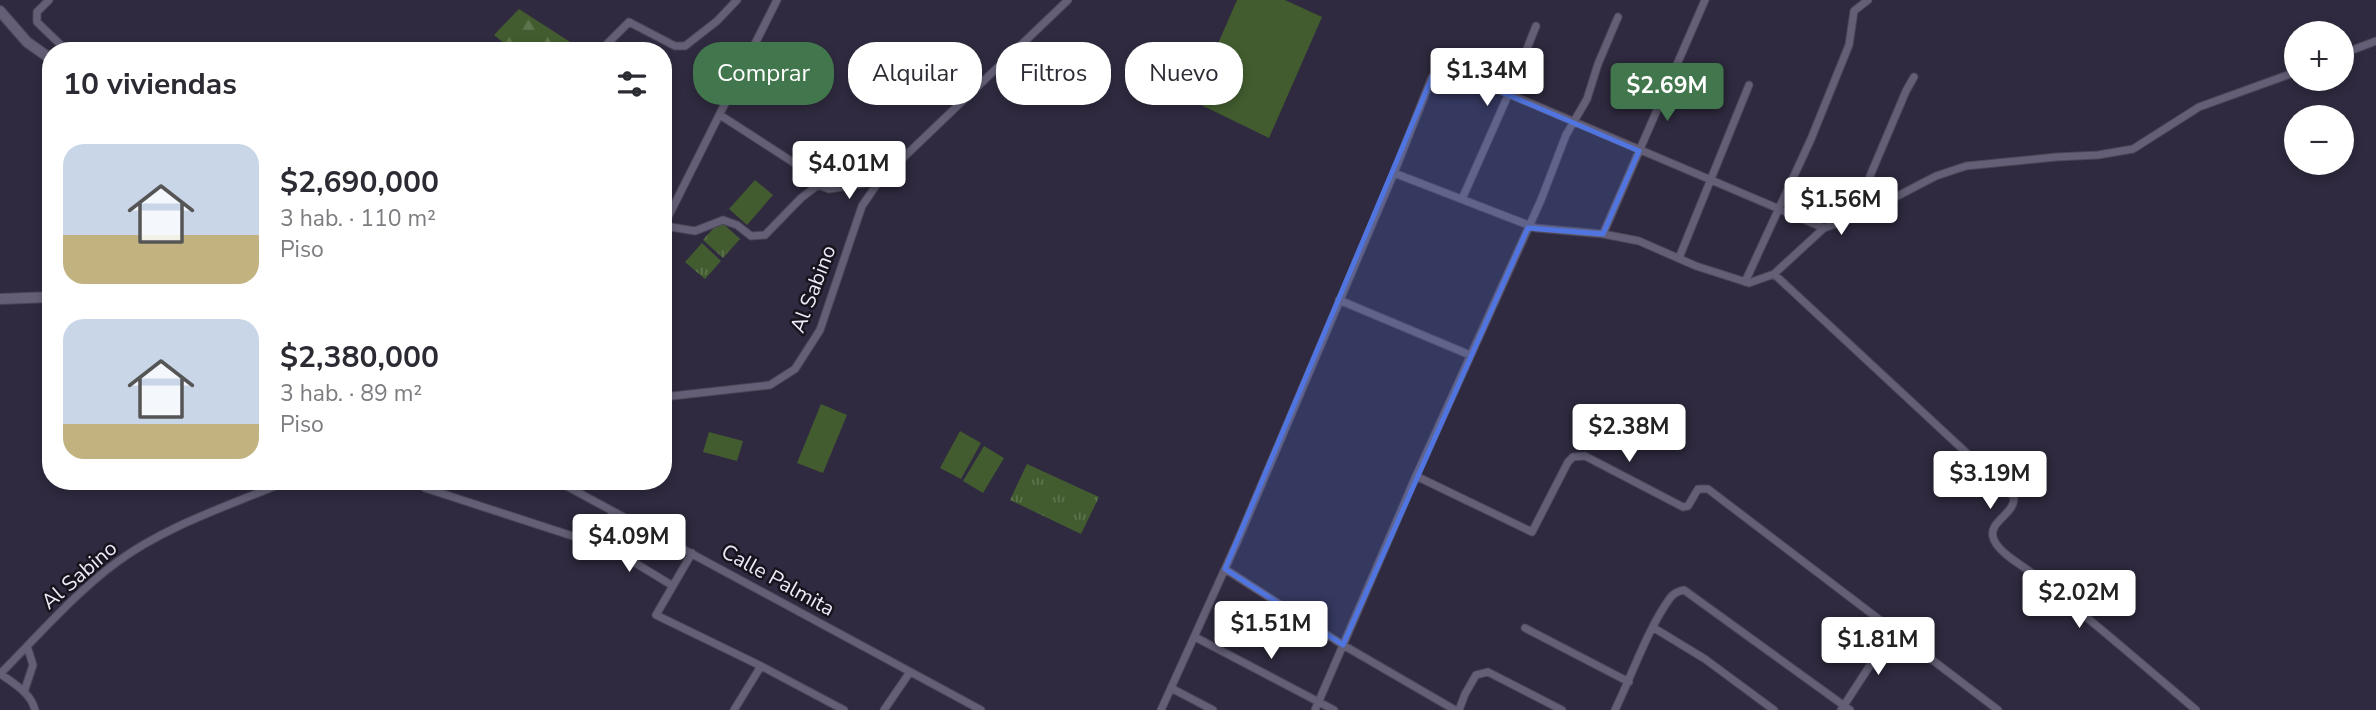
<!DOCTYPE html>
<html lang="es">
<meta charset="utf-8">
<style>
:root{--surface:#fff;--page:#f2f2f3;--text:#2b2b33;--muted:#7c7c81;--accent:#42774d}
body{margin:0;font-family:"Nunito Sans",sans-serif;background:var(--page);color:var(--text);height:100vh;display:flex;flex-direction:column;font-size:26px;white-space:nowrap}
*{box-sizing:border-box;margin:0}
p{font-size:23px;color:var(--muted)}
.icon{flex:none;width:38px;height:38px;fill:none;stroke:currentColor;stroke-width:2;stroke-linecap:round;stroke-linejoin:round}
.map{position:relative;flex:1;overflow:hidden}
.drawer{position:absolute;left:42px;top:42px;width:630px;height:448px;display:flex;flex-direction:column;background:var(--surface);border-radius:28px;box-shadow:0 4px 10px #0003}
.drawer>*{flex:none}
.banner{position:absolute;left:693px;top:42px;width:665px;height:63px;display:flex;gap:14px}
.tools{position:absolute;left:2284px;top:21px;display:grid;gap:14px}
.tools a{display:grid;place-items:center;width:70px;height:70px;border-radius:50%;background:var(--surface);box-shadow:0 4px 10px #0003;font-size:35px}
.price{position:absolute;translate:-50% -60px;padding:0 16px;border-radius:7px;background:#fff;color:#222;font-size:23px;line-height:46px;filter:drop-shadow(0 2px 4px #0008)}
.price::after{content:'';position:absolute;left:50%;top:42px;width:21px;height:16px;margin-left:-10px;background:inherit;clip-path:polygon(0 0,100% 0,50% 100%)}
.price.current{background:var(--accent);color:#fff}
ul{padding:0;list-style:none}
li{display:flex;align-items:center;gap:21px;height:175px;padding:0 21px}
li span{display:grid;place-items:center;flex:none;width:196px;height:140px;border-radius:21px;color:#555}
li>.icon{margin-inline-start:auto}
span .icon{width:84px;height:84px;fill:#fffc;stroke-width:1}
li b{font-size:30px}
h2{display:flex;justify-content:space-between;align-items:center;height:84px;padding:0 21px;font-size:30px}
.tag{padding:0 24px;border-radius:28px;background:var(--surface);box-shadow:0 4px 10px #0003;font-size:24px;line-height:63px}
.tag.current{background:var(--accent);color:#fff}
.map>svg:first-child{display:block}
</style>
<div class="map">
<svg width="2376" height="710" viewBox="0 0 2376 710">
<defs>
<pattern id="grass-tufts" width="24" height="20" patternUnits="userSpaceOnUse" patternTransform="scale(1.75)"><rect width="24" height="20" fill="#425c2f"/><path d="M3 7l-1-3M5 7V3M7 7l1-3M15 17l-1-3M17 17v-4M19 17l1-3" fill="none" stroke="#5e744e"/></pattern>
<pattern id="forest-firs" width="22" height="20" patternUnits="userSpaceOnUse" patternTransform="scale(1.75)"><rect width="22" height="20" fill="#425c2f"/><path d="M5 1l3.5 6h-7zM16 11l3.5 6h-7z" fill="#5e744e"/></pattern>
</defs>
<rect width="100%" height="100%" fill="#2f2a3f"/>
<path fill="url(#grass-tufts)" d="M720 221 740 239 723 258 703 240Z
M702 243 721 261 705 279 685 262Z
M1027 464 1099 497 1081 534 1010 500Z"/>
<path fill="url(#forest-firs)" d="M519 9 584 51H513L494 35Z"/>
<path fill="#425c2f" d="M1237 0H1285L1322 17 1269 138 1193 101Z
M755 180 773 195 747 225 729 209Z
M821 404 847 415 823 473 797 463Z
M960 431 981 443 961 479 940 468Z
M709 432 743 441 737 461 703 452Z
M984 446 1004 458 983 493 963 481Z"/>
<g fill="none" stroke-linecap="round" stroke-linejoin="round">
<g stroke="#4a4658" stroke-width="9">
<path id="street" d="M49 0 37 12V22L67 51
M600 51 629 22 675 46H685L717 21 737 0
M2342 54 2376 41
M720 115 805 170 818 185 829 189 879 181
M1394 173 1536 228 1603 234 1639 241 1696 266 1749 283 1774 274 1824 228 1861 215 1936 176 1966 166 2056 157 2098 155 2133 149 2199 107 2296 72
M1462 199 1513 84 1536 26
M1861 215 1870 176 1906 91 1914 77
M665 226 695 231 723 220 737 225 751 236 765 235 801 198 818 185
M663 227 777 0
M1603 234 1705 0
M1679 258 1749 85
M1774 274 2014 497C2015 514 1989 521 1993 537 1997 552 2020 564 2032 573 2088 617 2142 664 2196 710
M1745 282 1811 139 1849 45 1854 11 1868 0
M1339 300 1470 355
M663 397 770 385 795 369 820 330 862 206 879 181 1068 0
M1416 476 1532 532 1568 462 1573 457 1585 456 1683 507 1688 506 1698 489H1708L1998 710
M557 481 981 710
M425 488 594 543 613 512
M594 543 614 550 673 586
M692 553 656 615 761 666 844 710
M1225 569 1343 645 1455 710
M1525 628 1629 682
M1654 628 1705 659 1774 710
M1195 637 1334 710
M0 674C36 638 76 592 117 562 167 525 231 505 287 481
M1 674C14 684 31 693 35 710
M1171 688 1213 710
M24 692 33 665 27 646
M734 710 761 666
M884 710 910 672
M1161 710 1238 540 1394 173 1432 77C1441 71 1446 68 1457 72L1824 228
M1315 710 1416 476 1541 200 1566 135 1587 99 1598 64 1618 17
M1459 710 1465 694 1476 675 1488 672 1562 710
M1615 710C1632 675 1647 630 1670 598 1674 593 1678 591 1684 590L1850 710
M1841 710 1893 630"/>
</g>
<g stroke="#4a4658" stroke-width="12">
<path id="secondary" d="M0 11 27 42 51 59
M0 299 51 297"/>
</g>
<use href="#street" stroke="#645f76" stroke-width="7"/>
<use href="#secondary" stroke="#645f76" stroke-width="10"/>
</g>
<path fill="#5175e0" fill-opacity="0.2" stroke="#5175e0" stroke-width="5" stroke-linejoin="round" d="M1448 69 1639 151 1603 234 1528 228 1343 645 1225 569 1432 77Z"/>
<g text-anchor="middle" stroke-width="5" stroke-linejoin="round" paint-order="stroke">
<g font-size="21" fill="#edeaf8" stroke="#17141e">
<text transform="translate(813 289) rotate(-69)" y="7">Al Sabino</text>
<text transform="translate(79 575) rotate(-41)" y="7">Al Sabino</text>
<text transform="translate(778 580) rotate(29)" y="7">Calle Palmita</text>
</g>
</g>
</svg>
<div class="tools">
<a>+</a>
<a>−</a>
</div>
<b class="price" style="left:1487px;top:108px">$1.34M</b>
<b class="price current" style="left:1667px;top:123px">$2.69M</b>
<b class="price" style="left:849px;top:201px">$4.01M</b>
<b class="price" style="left:1841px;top:237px">$1.56M</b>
<b class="price" style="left:1629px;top:464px">$2.38M</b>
<b class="price" style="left:1990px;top:511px">$3.19M</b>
<b class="price" style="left:629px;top:574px">$4.09M</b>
<b class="price" style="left:2079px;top:630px">$2.02M</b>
<b class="price" style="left:1271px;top:661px">$1.51M</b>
<b class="price" style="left:1878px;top:677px">$1.81M</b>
<div class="banner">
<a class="tag current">Comprar</a>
<a class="tag">Alquilar</a>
<a class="tag">Filtros</a>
<a class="tag">Nuevo</a>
</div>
<section class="drawer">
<h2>10 viviendas<svg class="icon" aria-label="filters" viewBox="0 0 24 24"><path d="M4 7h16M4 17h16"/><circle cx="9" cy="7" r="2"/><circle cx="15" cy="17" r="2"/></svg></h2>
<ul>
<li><span style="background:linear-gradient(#c9d6e8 65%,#c2b280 0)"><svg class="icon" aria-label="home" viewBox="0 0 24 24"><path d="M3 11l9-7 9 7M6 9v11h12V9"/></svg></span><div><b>$2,690,000</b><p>3 hab. · 110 m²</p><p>Piso</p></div></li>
<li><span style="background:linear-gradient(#c9d6e8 75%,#c2b280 0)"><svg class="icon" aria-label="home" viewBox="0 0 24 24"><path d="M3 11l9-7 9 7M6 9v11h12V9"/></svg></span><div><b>$2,380,000</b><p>3 hab. · 89 m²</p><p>Piso</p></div></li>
</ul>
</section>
</div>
